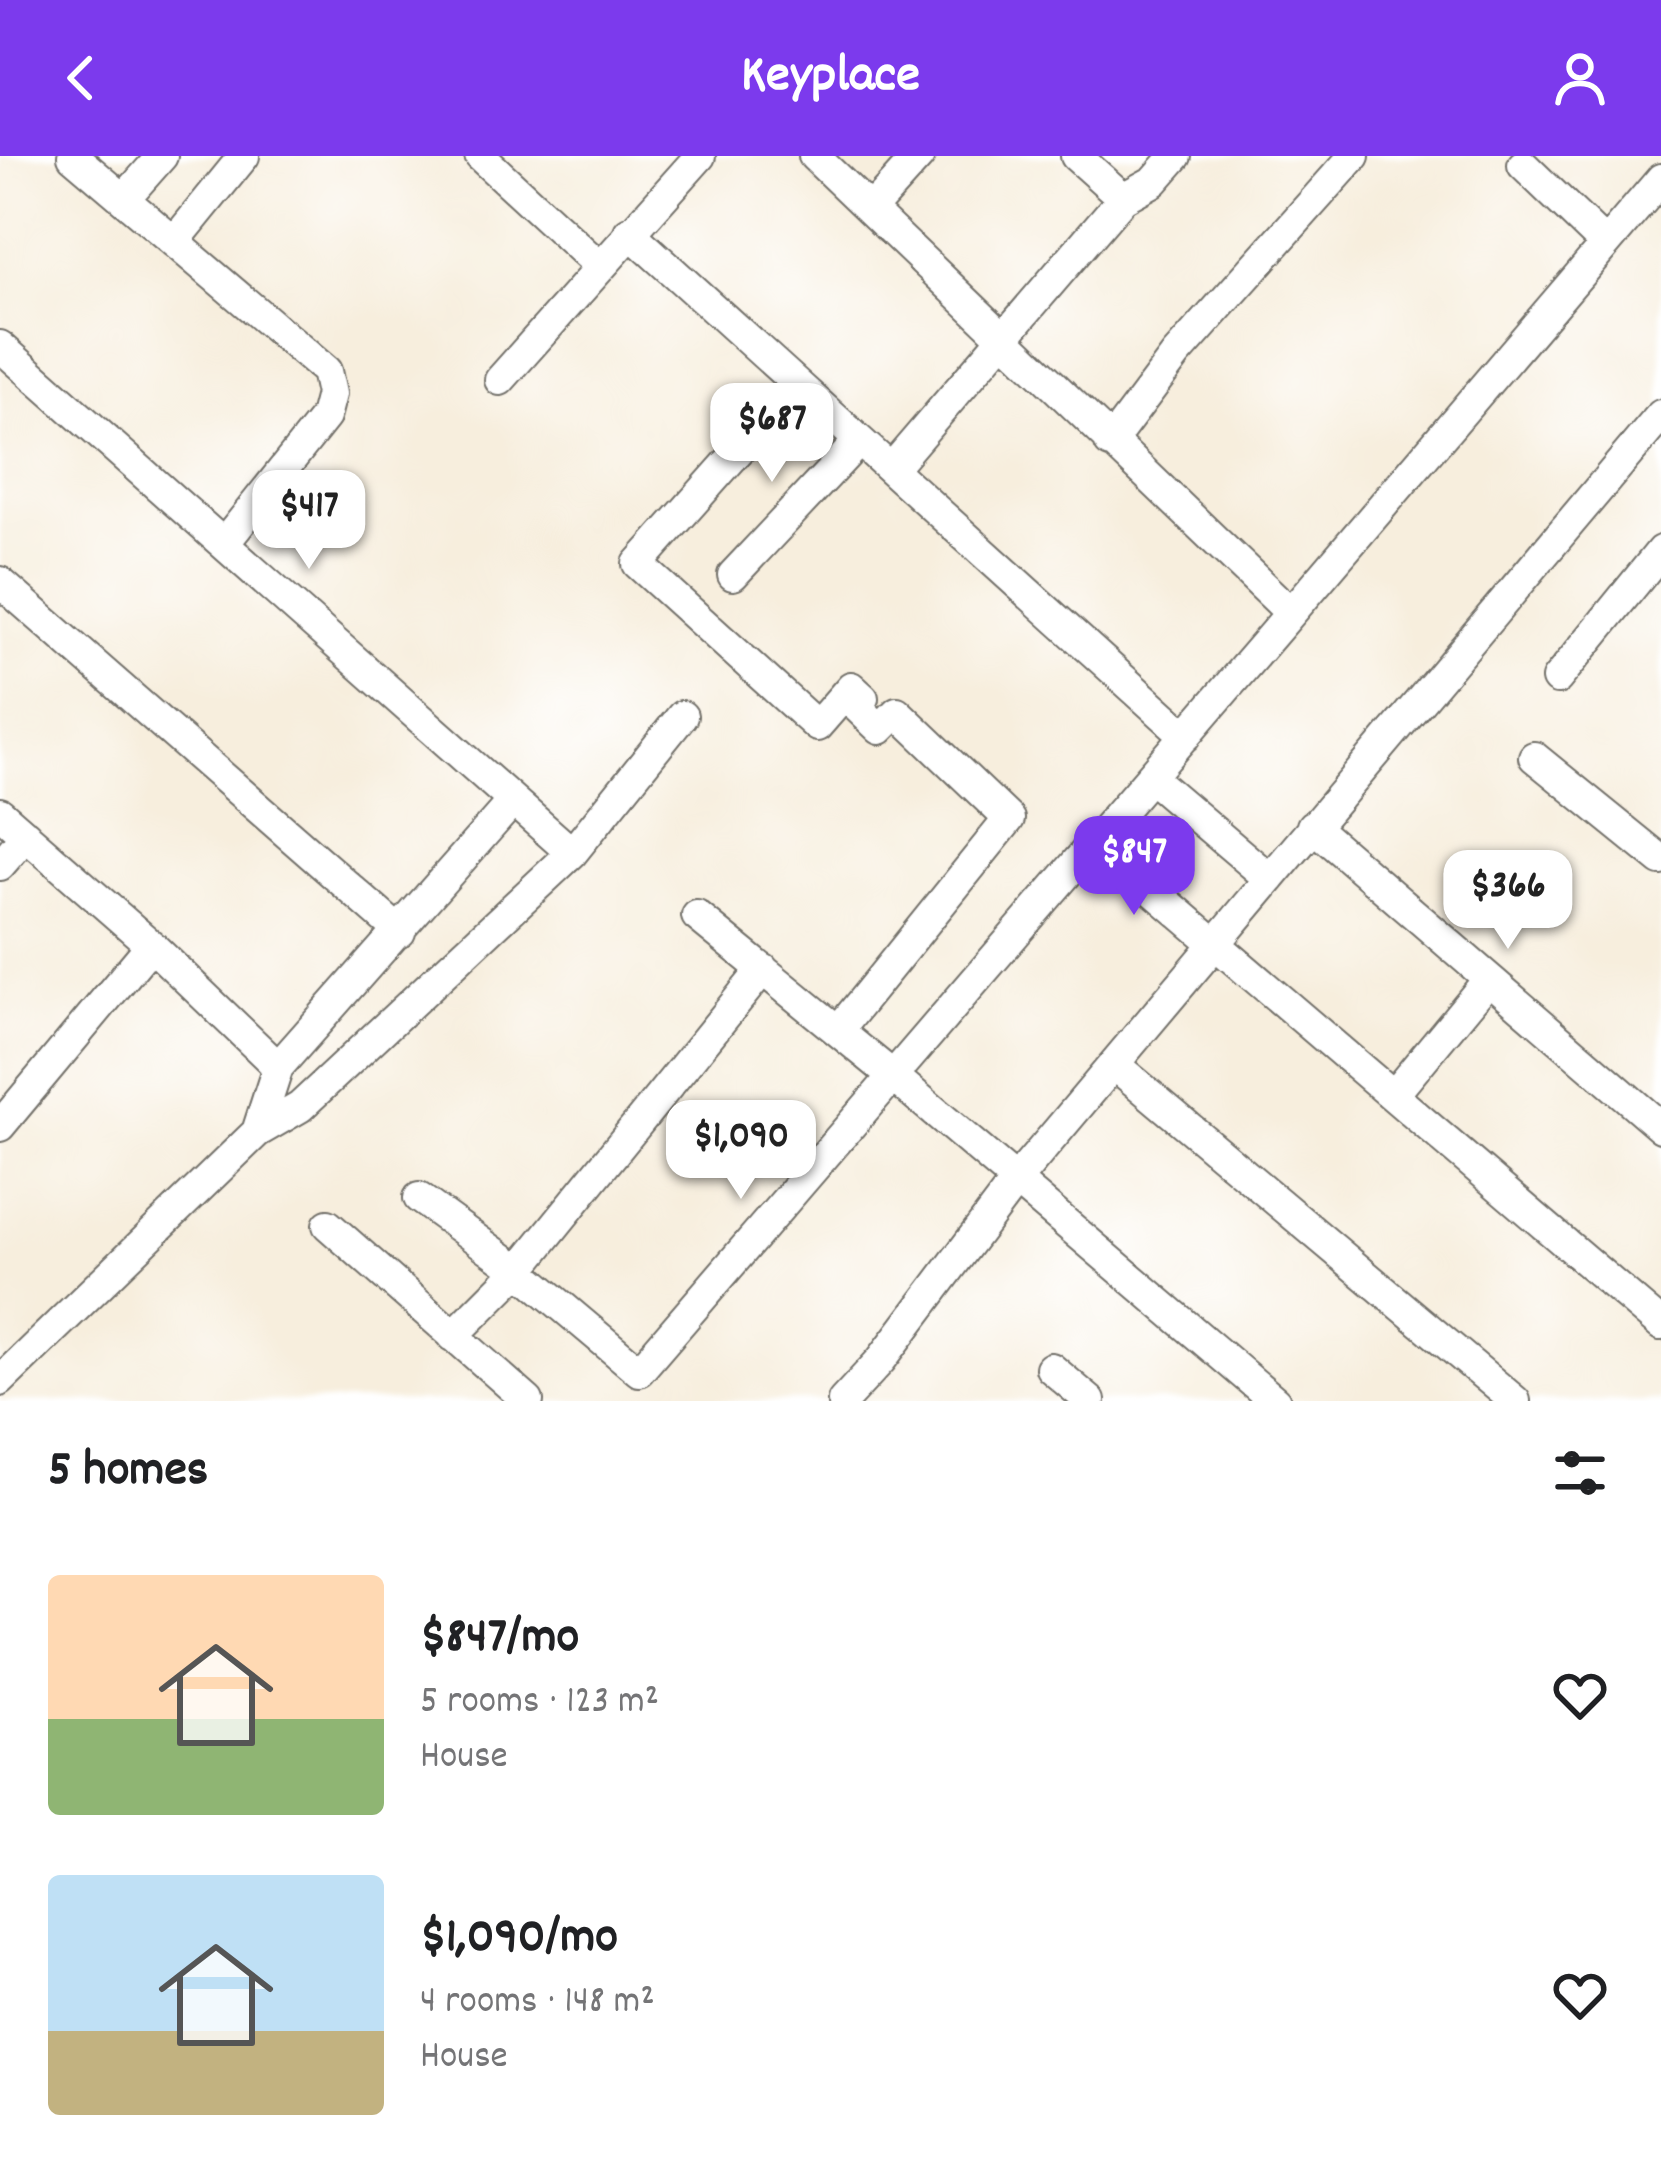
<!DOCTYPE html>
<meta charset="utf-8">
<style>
:root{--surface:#fff;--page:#f6f6f6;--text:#202124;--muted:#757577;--accent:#7c3aed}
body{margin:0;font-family:Dekko,sans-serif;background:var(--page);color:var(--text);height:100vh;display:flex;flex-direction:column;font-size:45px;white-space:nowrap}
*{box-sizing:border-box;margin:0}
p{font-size:39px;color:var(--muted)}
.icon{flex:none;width:66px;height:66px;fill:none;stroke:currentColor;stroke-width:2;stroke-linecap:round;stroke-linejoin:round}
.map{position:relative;height:1245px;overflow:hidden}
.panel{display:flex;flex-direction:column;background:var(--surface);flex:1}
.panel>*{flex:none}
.price{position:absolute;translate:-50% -102px;padding:0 27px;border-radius:24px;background:#fff;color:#222;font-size:39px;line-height:78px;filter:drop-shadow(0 3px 6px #0008)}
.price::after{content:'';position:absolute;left:50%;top:72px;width:36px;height:27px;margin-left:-18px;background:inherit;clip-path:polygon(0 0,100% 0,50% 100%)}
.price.on{background:var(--accent);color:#fff}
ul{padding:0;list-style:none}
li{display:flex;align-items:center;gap:36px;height:300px;padding:0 48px}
li span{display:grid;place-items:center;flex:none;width:336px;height:240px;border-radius:12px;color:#555}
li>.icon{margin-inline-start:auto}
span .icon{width:144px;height:144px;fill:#fffc;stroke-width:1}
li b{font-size:51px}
h2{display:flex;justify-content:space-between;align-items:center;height:144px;padding:0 48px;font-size:51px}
header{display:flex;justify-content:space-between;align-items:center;height:156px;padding:0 48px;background:var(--accent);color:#fff;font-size:54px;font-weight:700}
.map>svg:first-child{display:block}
</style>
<header><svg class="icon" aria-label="back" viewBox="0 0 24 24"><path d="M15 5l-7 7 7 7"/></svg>Keyplace<svg class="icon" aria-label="person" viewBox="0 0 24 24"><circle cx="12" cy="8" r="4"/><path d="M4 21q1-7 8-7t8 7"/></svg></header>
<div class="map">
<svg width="1661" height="1245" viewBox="0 0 1661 1245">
<rect width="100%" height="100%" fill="#fff"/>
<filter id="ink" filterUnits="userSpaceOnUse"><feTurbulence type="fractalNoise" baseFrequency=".00833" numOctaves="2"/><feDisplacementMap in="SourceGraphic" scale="24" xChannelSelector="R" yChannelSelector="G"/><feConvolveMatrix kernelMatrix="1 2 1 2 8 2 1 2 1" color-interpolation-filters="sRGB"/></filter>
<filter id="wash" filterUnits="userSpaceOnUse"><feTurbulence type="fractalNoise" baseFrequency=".004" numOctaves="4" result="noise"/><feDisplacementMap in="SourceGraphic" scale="48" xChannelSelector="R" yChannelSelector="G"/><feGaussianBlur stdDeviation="2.7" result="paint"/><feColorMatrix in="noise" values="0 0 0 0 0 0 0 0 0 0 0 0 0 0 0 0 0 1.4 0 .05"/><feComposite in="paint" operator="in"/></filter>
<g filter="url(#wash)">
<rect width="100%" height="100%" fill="#f7eedd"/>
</g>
<g filter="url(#ink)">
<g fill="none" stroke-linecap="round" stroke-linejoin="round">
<g stroke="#726f69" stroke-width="34">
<path id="minor" d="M73 0 326 215 331 238 325 261 226 385
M480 0 599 110
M1076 0 1123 42
M1523 9 1604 87
M124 43 162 0
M871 53 919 0
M629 76 1186 580
M174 86 244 0
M0 190 572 697
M500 224 700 0
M797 229 638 408 817 570 851 531 863 542 856 550 880 573 897 556 1009 663 838 875
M1110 287 1176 199 1354 0
M891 313 1123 42 1154 25 1176 0
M733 419 859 285
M0 426 400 776
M1291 457 1661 23
M1557 523 1661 395
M1534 601 1661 704
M1150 621 1270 723
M0 657 151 789 278 911
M1312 670 1661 971
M1095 685 1661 1169
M0 709 26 679
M697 760 893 920 1291 457 814 0
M1116 910 1515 1245
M1394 938 1489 823
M0 970 151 789
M257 976 278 911 511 647
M419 1042 519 1114 639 1215 893 920 1275 1245
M328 1069 528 1245
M453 1180 519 1114 763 813
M1051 1212 1090 1245
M0 1225 257 976 300 951 572 697 682 560
M843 1245 881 1204 1017 1023 1661 259"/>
</g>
<use href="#minor" stroke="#fff" stroke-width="30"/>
</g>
</g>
</svg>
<b class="price" style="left:772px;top:329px">$687</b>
<b class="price" style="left:309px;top:416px">$417</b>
<b class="price on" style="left:1134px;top:762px">$847</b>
<b class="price" style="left:1508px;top:796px">$366</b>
<b class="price" style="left:741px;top:1046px">$1,090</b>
</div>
<section class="panel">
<h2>5 homes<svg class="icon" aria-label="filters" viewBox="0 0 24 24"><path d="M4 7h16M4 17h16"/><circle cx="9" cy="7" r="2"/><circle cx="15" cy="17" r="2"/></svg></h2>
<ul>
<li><span style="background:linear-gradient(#ffd9b3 60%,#8fb573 0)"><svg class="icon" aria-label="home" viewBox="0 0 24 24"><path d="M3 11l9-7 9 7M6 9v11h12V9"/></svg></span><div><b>$847/mo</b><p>5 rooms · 123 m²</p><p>House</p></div><svg class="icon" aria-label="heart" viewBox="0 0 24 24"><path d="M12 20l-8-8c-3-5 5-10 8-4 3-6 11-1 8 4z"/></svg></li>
<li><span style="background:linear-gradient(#bfe0f5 65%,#c2b280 0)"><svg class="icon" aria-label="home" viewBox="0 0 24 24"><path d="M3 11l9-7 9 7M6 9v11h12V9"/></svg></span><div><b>$1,090/mo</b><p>4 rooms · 148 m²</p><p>House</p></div><svg class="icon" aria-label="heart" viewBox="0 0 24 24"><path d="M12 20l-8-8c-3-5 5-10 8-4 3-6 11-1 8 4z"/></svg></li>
</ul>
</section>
